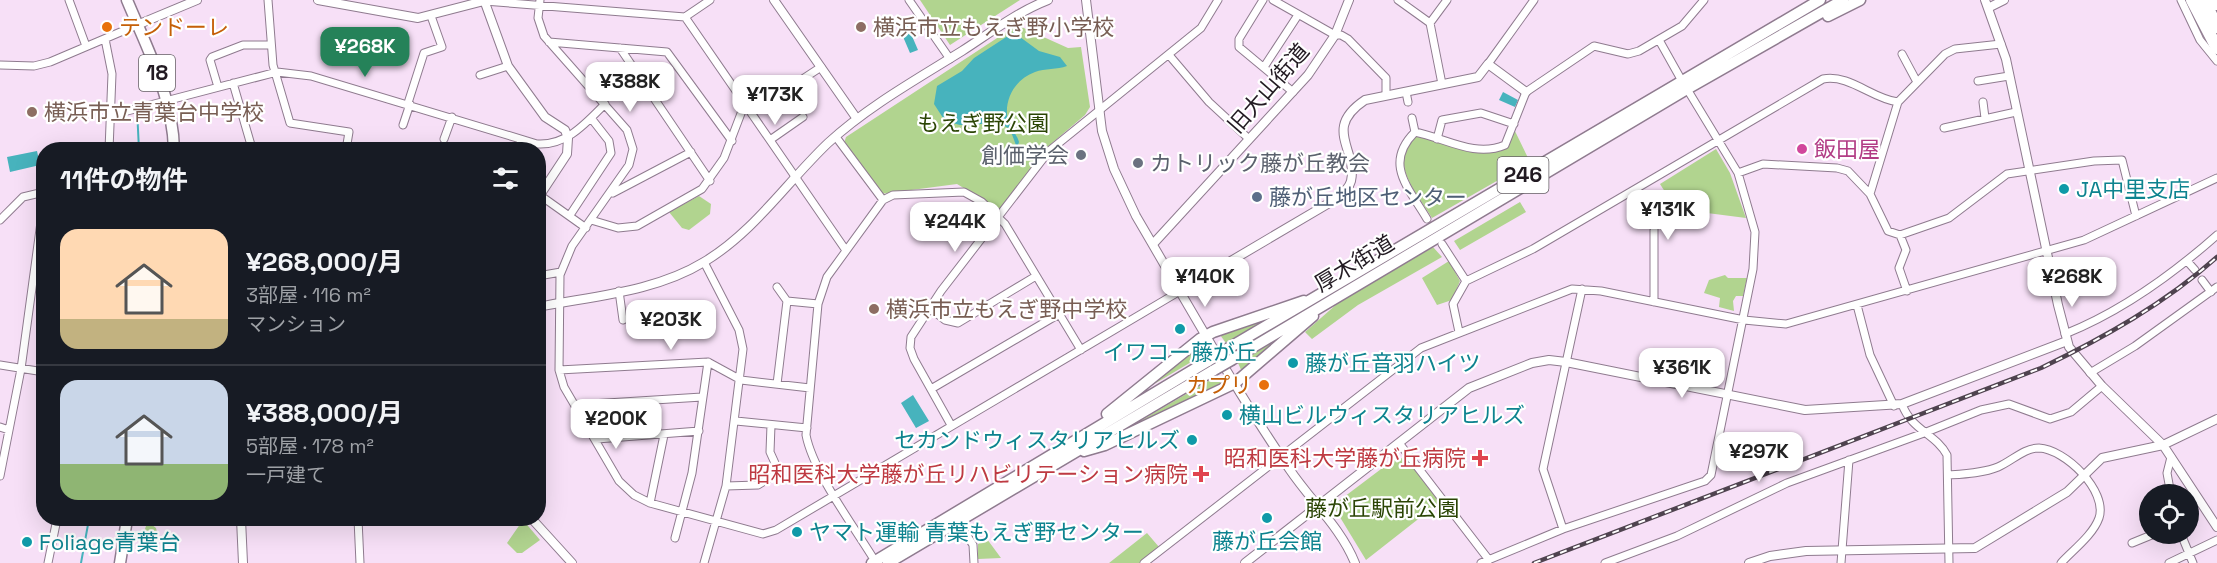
<!DOCTYPE html>
<html lang="ja">
<meta charset="utf-8">
<style>
:root{--surface:#171b24;--page:#242831;--text:#f1f3f6;--muted:#9ea1a6;--line:#363941;--accent:#258259}
body{margin:0;font-family:"Space Grotesk","Noto Sans JP",sans-serif;background:var(--page);color:var(--text);height:100vh;display:flex;flex-direction:column;font-size:22px;white-space:nowrap}
*{box-sizing:border-box;margin:0}
p{font-size:20px;color:var(--muted)}
.icon{flex:none;width:33px;height:33px;fill:none;stroke:currentColor;stroke-width:2;stroke-linecap:round;stroke-linejoin:round}
.map{position:relative;flex:1;overflow:hidden}
.side{position:absolute;left:36px;top:142px;width:510px;height:384px;display:flex;flex-direction:column;background:var(--surface);border-radius:24px;box-shadow:0 6px 24px #0002}
.side>*{flex:none}
.fabs{position:absolute;left:2139px;top:484px;display:grid;gap:12px}
.fabs a{display:grid;place-items:center;width:60px;height:60px;border-radius:50%;background:var(--surface);box-shadow:0 6px 24px #0002;font-size:30px}
.price{position:absolute;translate:-50% -51px;padding:0 14px;border-radius:12px;background:#fff;color:#222;font-size:20px;line-height:39px;filter:drop-shadow(0 2px 3px #0008)}
.price::after{content:'';position:absolute;left:50%;top:36px;width:18px;height:14px;margin-left:-9px;background:inherit;clip-path:polygon(0 0,100% 0,50% 100%)}
.price.selected{background:var(--accent);color:#fff}
ul{padding:0;list-style:none}
li{display:flex;align-items:center;gap:18px;height:150px;padding:0 24px}
li+li{border-top:2px solid var(--line)}
li span{display:grid;place-items:center;flex:none;width:168px;height:120px;border-radius:18px;color:#555}
li>.icon{margin-inline-start:auto}
span .icon{width:72px;height:72px;fill:#fffc;stroke-width:1}
li b{font-size:26px}
h2{display:flex;justify-content:space-between;align-items:center;height:72px;padding:0 24px;font-size:26px}
.map>svg:first-child{display:block}
</style>
<div class="map">
<svg width="2217" height="563" viewBox="0 0 2217 563">
<rect width="100%" height="100%" fill="#f7e0f7"/>
<path fill="#b1d48f" d="M920 0H1020L950 45Z
M1017 25 1068 48 1081 47 1090 107 1085 115 1045 149 1002 208H997L957 184 881 194 844 143 846 137Z
M1513 127 1530 162 1432 218C1416 192 1387 162 1416 135L1478 150 1506 145Z
M1716 149 1730 173 1746 218 1676 209 1660 184Z
M699 196 711 204 710 214 689 230 682 228 669 212Z
M1520 202 1526 212 1460 250 1454 241Z
M1433 247 1442 257 1358 305 1312 339 1305 332 1338 303Z
M1449 261 1460 281 1452 300 1437 305 1422 278Z
M1725 275 1728 278H1747L1743 296H1736L1733 301 1734 311 1719 307 1720 298 1704 293 1709 280Z
M1276 313 1226 343 1220 335Z
M1290 332 1242 372 1238 363Z
M1197 347 1203 355 1134 396Z
M1217 376 1223 387 1118 434Z
M1397 457 1407 460 1440 502 1366 560 1335 509 1336 503Z
M523 520 540 540 522 553H517L507 543Z
M151 524 156 528 158 536 149 549 144 532 146 526Z
M1147 533 1159 547 1140 563H1109Z
M987 539 1001 558 978 559V544Z"/>
<path fill="#47b3bd" d="M906 22 918 50 910 53 898 25Z
M1014 32H1020V37L1039 51 1060 57 1067 66C1057 70 1045 68 1035 72 1015 79 1003 100 1008 121 1010 129 1017 134 1019 142L1017 148 1010 129 999 123 960 125 945 121 934 104 937 86 962 71 974 58Z
M1503 92 1518 100 1515 107 1499 100Z
M37 151 40 165 10 172 7 157Z
M913 395 929 421 916 428 901 403Z"/>
<g fill="none" stroke-linecap="round" stroke-linejoin="round">
<path stroke="#47b3bd" stroke-width="2" d="M137 109 139 150
M81 563 89 519"/>
<g stroke="#8f7b8f" stroke-width="9">
<path id="minor" d="M69 0 86 46
M268 0 273 65 290 123 349 132 346 150
M540 0 538 18 544 36 627 130 633 149 629 165 572 246 560 275 559 370 564 387 619 481 634 495 650 503 763 534 776 530 1180 291
M909 0 950 59
M1263 0 1239 39V47L1293 92
M1273 0 1335 35H1341L1348 39 1386 78V95
M1398 0 1430 23 1442 84
M2181 0 2200 40 2217 61
M484 1 685 17 710 0
M685 17 845 249
M1430 23 1447 0
M105 39 112 74 109 150
M1659 40 1682 81
M549 42 667 52 732 141
M620 48 710 181
M1902 54 1917 82
M1169 55 1209 102 1249 139
M1488 64 1534 0
M0 65 34 66 50 62 137 25
M1264 67 1298 15
M480 75 508 66
M1978 81 2009 76
M233 83 251 145 250 150
M218 87 210 60 212 57 243 45H271
M786 90 821 67
M1406 92 1408 102
M1983 102 1985 118
M408 103 424 53 442 47 431 16
M112 115 277 72 311 76 537 144C566 146 585 124 605 104
M1412 118 1415 132
M403 125 410 104
M1944 128 2016 112
M836 137 883 200 893 195 964 192 982 202 1005 224 1081 350
M444 139 452 117
M1437 139 1442 120 1481 113 1514 124
M770 140 803 117
M250 149 261 150
M516 150 522 140
M1738 173 1763 164 1837 168 1848 171 1870 194
M613 193 691 152
M1631 193 1654 228V302
M541 196 586 228
M570 215 611 153 609 141 591 118
M1427 219C1409 188 1383 164 1415 132 1445 138 1475 158 1505 145L1526 92 1594 46 1628 54 1639 51 1682 26 1704 0
M0 220 23 197 44 192
M591 220 618 228 637 226 702 189 724 158 745 103
M1900 235 1949 218 2007 174 2094 161 2122 160 2136 216
M1442 244 1466 281
M2187 261 2195 270
M704 262 739 330 743 349 726 486 704 563
M538 276 561 272
M2202 280 2211 292
M777 287 787 301
M619 291 623 320
M1907 291 1899 268 1906 250 1900 235 1888 231 1870 194 1898 102 1945 54 1955 49 2001 44
M1857 305 1870 355 1894 406
M930 308 945 320 958 323 1036 276
M1459 332 1453 304 1466 281 1533 249 1823 79C1850 74 1872 99 1898 102
M2065 334C2120 312 2173 274 2217 235
M0 365 44 372
M559 370 708 362 741 380 810 388
M2090 373 2135 346 2217 287
M777 384 787 301 818 304
M931 389 1059 314
M1902 404C1911 430 1936 434 1947 455L1949 563
M575 405 702 397
M736 421 807 428
M951 425 914 359 910 348 911 337 941 291 1049 151 1201 28 1218 0
M0 427 9 430
M597 439 699 431
M1399 443 1489 560
M1949 475C1964 474 1984 473 1998 467 2012 461 2024 448 2039 448 2065 449 2108 491 2099 518 2093 535 2073 550 2061 563
M0 476 21 369 44 200
M726 486 758 485 779 472 770 452 771 425
M2171 495 2167 473 2171 457
M650 503 664 435
M358 519 360 563
M958 521 973 545 974 563
M1563 529 1543 469 1582 289
M2181 534 2193 563
M675 538 692 473 708 362
M2132 543 2154 534
M875 561C855 528 813 472 806 435L818 304 827 277 883 200
M48 563 57 519
M1144 563 1421 348 1572 289 1601 291 1744 320 1786 324 2084 240 2217 178
M1481 563 1563 529 1705 481 1711 475 1753 269 1755 232 1738 173 1687 89
M1605 563 1677 536 1787 483 1924 433 1981 410 2009 404 2050 419 2071 412 2102 386
M1841 563 1849 460
M2169 563 2217 540"/>
</g>
<g stroke="#8f7b8f" stroke-width="10">
<path id="tertiary" d="M318 0 418 18 484 1
M484 0 508 66 545 117 565 130 568 138 567 154 538 198
M774 0 857 119
M1086 0 1102 131 1114 169 1136 216C1186 301 1234 388 1290 470 1311 501 1341 528 1355 563
M1985 0 2006 59 2058 305 2069 347 2102 386 2163 445 2217 527
M1988 8 2004 0
M137 25 197 0
M1153 244 1308 75 1335 35 1349 0
M1180 291 1336 199C1342 194 1349 189 1351 181 1358 149 1322 129 1365 100L1478 77 1488 64 1526 92
M538 307C593 296 655 292 704 262 754 232 786 183 828 143 867 107 917 79 962 51 990 33 1017 12 1048 0
M241 519 243 563
M532 519 572 563
M1245 563 1469 388 1532 363 1549 360 1566 362 1805 410 1902 404 2067 341
M1749 563 1770 556 1806 551 1975 548 2067 492 2102 458 2163 445 2217 419"/>
</g>
<g stroke="#8f7b8f" stroke-width="13">
<path id="primary" d="M127 0C147 48 173 97 174 150
M120 563 127 519"/>
</g>
<g stroke="#8f7b8f" stroke-width="13">
<path id="trunk" d="M1828 16 1860 0
M1227 349 1820 0
M1233 359 1687 89 1843 0
M1107 414 1200 339 1213 332 1304 301
M1084 451 1105 445 1235 383 1313 316
M872 563 1208 361
M888 563 1214 370"/>
</g>
<g stroke="#8f7b8f" stroke-width="14">
<path id="motorway" d="M2192 0 2217 48
M2204 0 2217 27
M2215 0 2217 4"/>
</g>
<use href="#minor" stroke="#fff" stroke-width="7"/>
<use href="#tertiary" stroke="#fff" stroke-width="8"/>
<use href="#primary" stroke="#fff" stroke-width="10"/>
<use href="#trunk" stroke="#fff" stroke-width="10"/>
<use href="#motorway" stroke="#fff" stroke-width="12"/>
<g stroke="#4f434f" stroke-width="4.5">
<path id="rail" d="M1534 563 2041 368C2103 338 2166 303 2217 257"/>
</g>
<use href="#rail" stroke="#fff" stroke-width="2" stroke-dasharray="7" stroke-linecap="butt"/>
<g stroke="#8f7b8f" stroke-width="13" stroke-linecap="butt">
<path id="trunk-bridge" d="M1208 361 1227 349
M1214 370 1233 359"/>
</g>
<use href="#trunk-bridge" stroke="#fff" stroke-width="10"/>
</g>
<g fill="#e8710a" stroke="#fff" stroke-width="2">
<circle cx="107" cy="27" r="6"/>
<circle cx="1264" cy="385" r="6"/>
</g>
<g fill="#8d6e63" stroke="#fff" stroke-width="2">
<circle cx="861" cy="27" r="6"/>
<circle cx="32" cy="112" r="6"/>
<circle cx="874" cy="309" r="6"/>
</g>
<circle fill="#d1479c" stroke="#fff" stroke-width="2" cx="1802" cy="149" r="6"/>
<g fill="#6b7280" stroke="#fff" stroke-width="2">
<circle cx="1081" cy="155" r="6"/>
<circle cx="1138" cy="163" r="6"/>
</g>
<g fill="#0f9aa8" stroke="#fff" stroke-width="2">
<circle cx="2064" cy="189" r="6"/>
<circle cx="1180" cy="329" r="6"/>
<circle cx="1293" cy="363" r="6"/>
<circle cx="1227" cy="415" r="6"/>
<circle cx="1192" cy="440" r="6"/>
<circle cx="1267" cy="518" r="6"/>
<circle cx="797" cy="532" r="6"/>
<circle cx="27" cy="542" r="6"/>
</g>
<circle fill="#5c6f8a" stroke="#fff" stroke-width="2" cx="1257" cy="197" r="6"/>
<g fill="#e0444e" stroke="#fff" stroke-width="2">
<path d="M1477 449h6v6h6v6h-6v6h-6v-6h-6v-6h6z"/>
<path d="M1198 465h6v6h6v6h-6v6h-6v-6h-6v-6h6z"/>
</g>
<g text-anchor="middle" stroke-width="4.5" stroke-linejoin="round" paint-order="stroke">
<g fill="#fff" stroke="#645f64" stroke-width="1.5">
<rect x="139" y="55" width="36" height="36" rx="4.5"/>
<rect x="1497.5" y="157" width="51" height="36" rx="4.5"/>
</g>
<g font-size="21" font-weight="bold" fill="#221a22">
<text x="157" y="80">18</text>
<text x="1523" y="182">246</text>
</g>
<g font-size="22" fill="#c56008" stroke="#fff" text-anchor="start">
<text x="119" y="35">テンドーレ</text>
<text x="1252" y="393" text-anchor="end">カプリ</text>
</g>
<g font-size="22" fill="#785e54" stroke="#fff" text-anchor="start">
<text x="873" y="35">横浜市立もえぎ野小学校</text>
<text x="44" y="120">横浜市立青葉台中学校</text>
<text x="886" y="317">横浜市立もえぎ野中学校</text>
</g>
<g font-size="22" fill="#221a22" stroke="#fff">
<text transform="translate(1268 88) rotate(-49)" y="8">旧大山街道</text>
<text transform="translate(1354 263) rotate(-31)" y="8">厚木街道</text>
</g>
<g font-size="22" fill="#2b4505" stroke="#fff">
<text x="983" y="131">もえぎ野公園</text>
<text x="1382" y="516">藤が丘駅前公園</text>
</g>
<g font-size="22" fill="#b23c85" stroke="#fff" text-anchor="start">
<text x="1814" y="157">飯田屋</text>
</g>
<g font-size="22" fill="#5b616d" stroke="#fff" text-anchor="end">
<text x="1069" y="163">創価学会</text>
<text x="1150" y="171" text-anchor="start">カトリック藤が丘教会</text>
</g>
<g font-size="22" fill="#0d838f" stroke="#fff" text-anchor="start">
<text x="2076" y="197">JA中里支店</text>
<text x="1180" y="360" text-anchor="middle">イワコー藤が丘</text>
<text x="1305" y="371">藤が丘音羽ハイツ</text>
<text x="1239" y="423">横山ビルウィスタリアヒルズ</text>
<text x="1180" y="448" text-anchor="end">セカンドウィスタリアヒルズ</text>
<text x="809" y="540">ヤマト運輸 青葉もえぎ野センター</text>
<text x="1267" y="549" text-anchor="middle">藤が丘会館</text>
<text x="39" y="550">Foliage青葉台</text>
</g>
<g font-size="22" fill="#4e5e75" stroke="#fff" text-anchor="start">
<text x="1269" y="205">藤が丘地区センター</text>
</g>
<g font-size="22" fill="#be3a42" stroke="#fff" text-anchor="end">
<text x="1466" y="466">昭和医科大学藤が丘病院</text>
<text x="1188" y="482">昭和医科大学藤が丘リハビリテーション病院</text>
</g>
</g>
</svg>
<div class="fabs">
<a><svg class="icon" aria-label="locate" viewBox="0 0 24 24"><circle cx="12" cy="12" r="6"/><path d="M12 2v4M12 18v4M2 12h4M18 12h4"/></svg></a>
</div>
<b class="price selected" style="left:365px;top:78px">¥268K</b>
<b class="price" style="left:630px;top:113px">¥388K</b>
<b class="price" style="left:775px;top:126px">¥173K</b>
<b class="price" style="left:1668px;top:241px">¥131K</b>
<b class="price" style="left:955px;top:253px">¥244K</b>
<b class="price" style="left:1205px;top:308px">¥140K</b>
<b class="price" style="left:2072px;top:308px">¥268K</b>
<b class="price" style="left:671px;top:351px">¥203K</b>
<b class="price" style="left:1682px;top:399px">¥361K</b>
<b class="price" style="left:616px;top:450px">¥200K</b>
<b class="price" style="left:1759px;top:483px">¥297K</b>
<section class="side">
<h2>11件の物件<svg class="icon" aria-label="filters" viewBox="0 0 24 24"><path d="M4 7h16M4 17h16"/><circle cx="9" cy="7" r="2"/><circle cx="15" cy="17" r="2"/></svg></h2>
<ul>
<li><span style="background:linear-gradient(#ffd9b3 75%,#c2b280 0)"><svg class="icon" aria-label="home" viewBox="0 0 24 24"><path d="M3 11l9-7 9 7M6 9v11h12V9"/></svg></span><div><b>¥268,000/月</b><p>3部屋 · 116 m²</p><p>マンション</p></div></li>
<li><span style="background:linear-gradient(#c9d6e8 70%,#8fb573 0)"><svg class="icon" aria-label="home" viewBox="0 0 24 24"><path d="M3 11l9-7 9 7M6 9v11h12V9"/></svg></span><div><b>¥388,000/月</b><p>5部屋 · 178 m²</p><p>一戸建て</p></div></li>
</ul>
</section>
</div>
